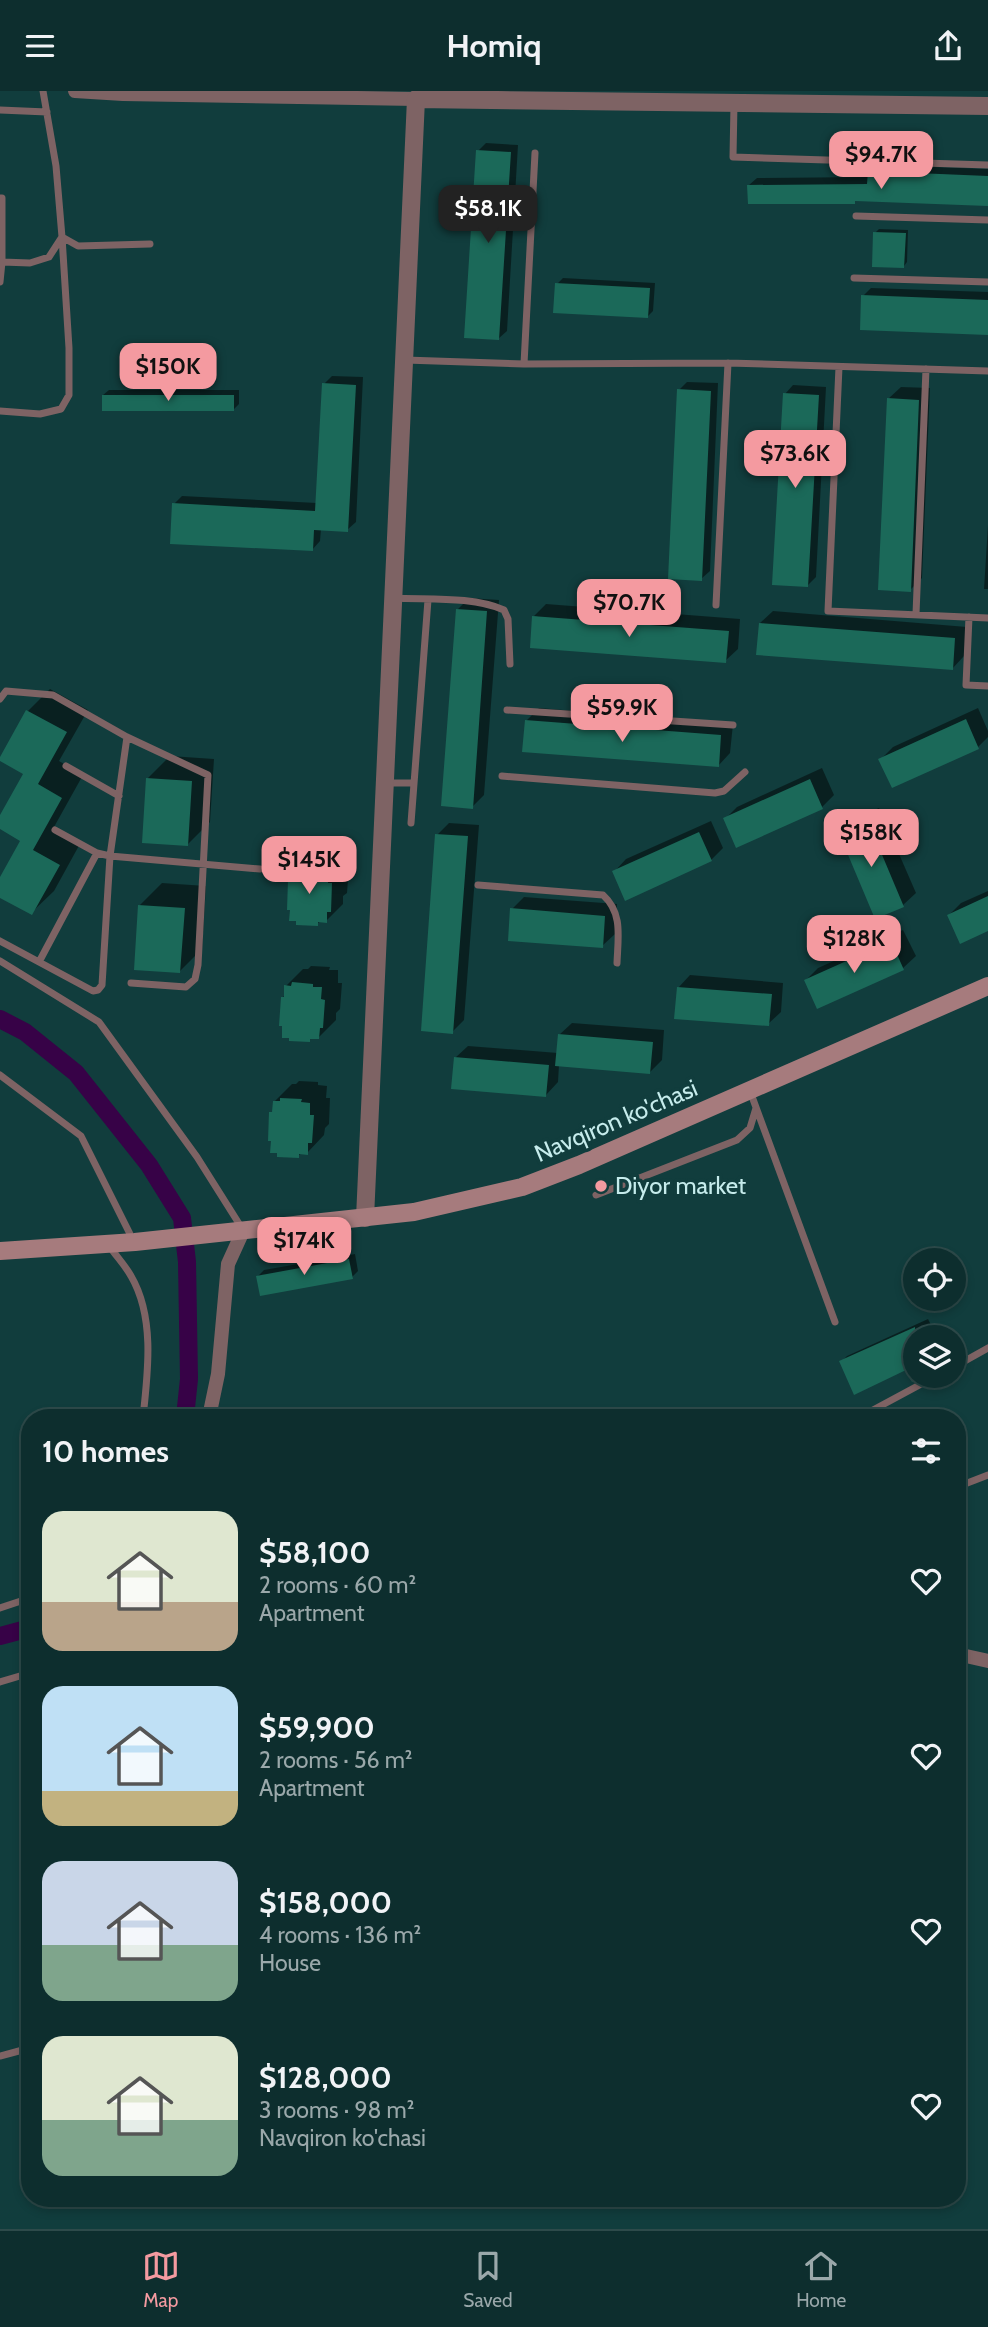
<!DOCTYPE html>
<meta charset="utf-8">
<style>
:root{--surface:#0d2e2e;--page:#1b3a3a;--text:#f1f3f6;--muted:#9aa8aa;--line:#2d4a4a;--accent:#f49aa0}
body{margin:0;font-family:Cabin,sans-serif;background:var(--page);color:var(--text);height:100vh;display:flex;flex-direction:column;font-size:26px;white-space:nowrap}
*{box-sizing:border-box;margin:0}
p{font-size:23px;color:var(--muted)}
.icon{flex:none;width:38px;height:38px;fill:none;stroke:currentColor;stroke-width:2;stroke-linecap:round;stroke-linejoin:round}
.map{position:relative;flex:1;overflow:hidden}
.drawer{position:absolute;left:21px;top:1318px;width:945px;height:798px;display:flex;flex-direction:column;background:var(--surface);border-radius:28px;box-shadow:0 4px 10px #0003,0 0 0 2px var(--line)}
.drawer>*{flex:none}
.fabs{position:absolute;left:903px;top:1157px;display:grid;gap:14px}
.fabs a{display:grid;place-items:center;width:63px;height:63px;border-radius:50%;background:var(--surface);box-shadow:0 4px 10px #0003,0 0 0 2px var(--line);font-size:35px}
.price{position:absolute;translate:-50% -60px;padding:0 16px;border-radius:14px;background:var(--accent);color:#111;font-size:23px;line-height:46px;filter:drop-shadow(0 2px 4px #0008)}
.price::after{content:'';position:absolute;left:50%;top:42px;width:21px;height:16px;margin-left:-10px;background:inherit;clip-path:polygon(0 0,100% 0,50% 100%)}
.price.selected{background:#222;color:#fff}
ul{padding:0;list-style:none}
li{display:flex;align-items:center;gap:21px;height:175px;padding:0 21px}
li span{display:grid;place-items:center;flex:none;width:196px;height:140px;border-radius:21px;color:#555}
li>.icon{margin-inline-start:auto}
span .icon{width:84px;height:84px;fill:#fffc;stroke-width:1}
li b{font-size:30px}
h2{display:flex;justify-content:space-between;align-items:center;height:84px;padding:0 21px;font-size:30px}
header{display:flex;justify-content:space-between;align-items:center;height:91px;padding:0 21px;background:var(--surface);font-size:32px;font-weight:700}
.menu{display:flex;justify-content:space-around;align-items:center;height:98px;border-top:2px solid var(--line);background:var(--surface);font-size:19px;color:var(--muted)}
.menu a{display:grid;justify-items:center;gap:4px}
.menu .selected{color:var(--accent)}
.map>svg:first-child{display:block}
</style>
<header><svg class="icon" aria-label="menu" viewBox="0 0 24 24"><path d="M4 6h16M4 12h16M4 18h16"/></svg>Homiq<svg class="icon" aria-label="share" viewBox="0 0 24 24"><path d="M12 15V3M7 8l5-5 5 5M5 13v7h14v-7"/></svg></header>
<div class="map">
<svg width="988" height="2138" viewBox="0 0 988 2138">
<rect width="100%" height="100%" fill="#113d3d"/>
<path fill="#0007" d="M486 52 518 54 507 240 498 248 478 60Z
M877 74 988 78V113L857 108 854 111 749 94 757 87 869 86V81Z
M879 138 908 139 907 171 904 175 875 142Z
M563 187 655 192 653 220 647 226 557 193Z
M871 197 988 201V242L863 205Z
M332 285 363 286 356 431 347 439 321 438 320 450 312 459 174 413 182 405 317 412 324 293Z
M687 291 718 292 710 480 701 488 679 299Z
M793 294 826 296 816 486 808 494 785 303Z
M901 296 930 297 922 487 910 499 888 308Z
M109 299H239V313L233 319 103 304Z
M988 434V498H984Z
M469 507 499 509 484 704 472 716 457 519Z
M546 513 740 528 738 558 725 570 534 525Z
M773 520 967 536 964 565 952 578 760 532Z
M50 598 88 619 59 670 83 684 54 736 81 751 54 800 31 822 0 804V790L23 749 0 736V728L25 683 0 669 28 620Z
M539 617 733 633 730 662 718 675 526 630Z
M978 617 988 640V646L978 656 881 668 893 656Z
M170 665 214 668 210 731 187 754 148 687Z
M822 677 834 704 822 716 725 728 737 716Z
M879 717 916 802 903 814 876 826 840 741 852 728Z
M711 730 723 757 711 769 614 781 626 768Z
M449 732 479 734 464 929 452 941 437 744Z
M318 758 337 759V763H346L345 775H349L347 802 343 805V813L326 830H320L317 833 290 790 293 787V779L311 761Z
M162 792 206 795 202 858 179 881 140 814Z
M988 800V838L949 824 961 812Z
M524 806 617 813 615 843 602 855 512 818Z
M903 839 916 865 903 877 818 916 806 889 818 877Z
M311 875 330 876 329 879H338V892H342L340 918 336 922V929L318 947 313 946 309 949 283 906 286 904V895L303 878H308Z
M690 884 783 892 781 921 768 933 678 897Z
M572 932 664 939 662 969 650 981 559 974 558 991 546 1004 455 967 468 955 558 962 559 944Z
M299 990 318 991V994L327 995 326 1007H330L329 1033 325 1037 324 1044 307 1062H301L298 1065 271 1022 274 1019 275 1010 292 993H296Z
M355 1163 358 1180 352 1186 258 1185 264 1179Z
M928 1228 937 1246H915V1277L909 1280 907 1277 841 1271 847 1265Z"/>
<g fill="none" stroke-linecap="round" stroke-linejoin="round">
<path stroke="#370247" stroke-width="18" d="M0 928 25 941 76 982 149 1074 182 1127 187 1171 189 1288 185 1326
M0 1545 30 1537"/>
</g>
<path fill="#1b6959" d="M476 59 511 61 499 249 464 247Z
M868 80 988 85V115L855 110V113H748L747 94 867 93Z
M873 141 906 142 904 177 872 176Z
M555 192 650 197 648 227 553 222Z
M861 204 988 209V244L860 239Z
M322 292 356 294 348 441 314 439 313 460 170 453 172 412 315 420Z
M677 298 711 300 702 490 668 488Z
M783 302 819 304 808 496 772 494Z
M102 304H234V320H102Z
M887 307 919 309 911 501 878 499Z
M456 518 487 520 473 718 441 715Z
M532 525 729 540 726 572 530 557Z
M759 532 955 547 953 579 756 564Z
M26 619 67 641 38 693 62 707 33 759 60 774 32 824 0 807V786L20 750 0 738V724L23 683 0 670V666Z
M966 628 979 658 892 697 878 668Z
M525 629 721 644 719 676 522 661Z
M146 687 192 690 188 755 142 752Z
M810 688 823 718 736 757 723 727Z
M867 728 904 816 875 828 838 740Z
M699 741 712 770 625 810 612 780Z
M435 743 468 745 453 943 421 940Z
M299 775 320 776V779L329 780 328 792H332L331 821H327V832L318 831V835L296 834V830H289L290 819H287L288 789H291L292 778H299Z
M988 805V840L960 853 947 824Z
M138 814 185 817 180 882 134 879Z
M510 817 605 825 603 857 508 850Z
M891 850 904 879 817 918 804 889Z
M292 891 313 893V896H322L321 908 325 909 323 937H320L319 948H310V951L289 950V947H282V935H279L281 906H284V894L291 895Z
M677 896 772 903 769 935 674 928Z
M558 943 653 951 650 983 555 975Z
M454 966 549 974 546 1006 451 998Z
M280 1007 302 1008 301 1011 310 1012V1024H314L312 1052H308V1064L299 1063V1067L277 1066V1062H270L271 1050H268L269 1021H272L273 1010H280Z
M349 1168 353 1188 260 1205 256 1185Z
M915 1236V1289L912 1291 906 1279 854 1304 839 1270Z"/>
<g fill="none" stroke-linecap="round" stroke-linejoin="round">
<path stroke="#7e6364" stroke-width="7" d="M43 0 56 75 62 146 78 155 150 153
M734 13 733 66 988 74
M0 19 47 21
M0 107H2V171
M856 125 988 129
M854 187 988 191
M0 191 2 171 30 172 49 166 62 146 69 257V304L61 318 40 323 0 320
M405 269 524 273 728 272 988 280
M524 273 535 62
M839 276 828 520 988 527
M393 507C428 509 472 505 504 519L508 528 510 573
M716 514 728 272
M916 523 926 278
M969 526 966 594 988 595
M0 608 6 600 53 604 127 646 208 684 198 874 195 888 186 896 131 892
M507 619 733 634
M66 675 119 705
M502 685 715 702 724 700 745 681
M386 692H414
M411 732 428 509
M97 762 110 765 260 778
M478 794 603 804C623 822 618 846 617 872
M0 850 93 900 98 899 102 894 110 765 127 646
M0 870 99 931 197 1066 243 1139
M39 871 97 762 55 739
M0 984 81 1045 134 1151
M750 1000 835 1231
M596 1104 737 1049 750 1037 756 1017
M108 1153C115 1164 125 1174 131 1185 155 1226 148 1281 143 1326
M954 1276 988 1257
M860 1326 938 1284
M957 1396 988 1384
M0 1517 30 1507
M0 1591 30 1582
M0 1965 30 1957"/>
<path stroke="#7e6364" stroke-width="14" d="M75 0 123 3 416 8
M209 1326 218 1283 228 1173 243 1140
M957 1563 988 1570"/>
<path stroke="#7e6364" stroke-width="18" d="M365 1127 416 8 988 15"/>
<path stroke="#a67b7d" stroke-width="18" d="M0 1160 135 1151 414 1121 522 1096 579 1074 988 895"/>
</g>
<circle fill="#f49aa0" stroke="#113d3d" stroke-width="2.5" cx="601" cy="1095" r="7"/>
<g text-anchor="middle" stroke-width="7" stroke-linejoin="round" paint-order="stroke">
<g font-size="24" fill="#c6ecec" stroke="#113d3d">
<text transform="translate(616 1030) rotate(-23)" y="8">Navqiron ko'chasi</text>
</g>
<g font-size="24" fill="#c6ecec" stroke="#113d3d" text-anchor="start">
<text x="615" y="1103">Diyor market</text>
</g>
</g>
</svg>
<div class="fabs">
<a><svg class="icon" aria-label="locate" viewBox="0 0 24 24"><circle cx="12" cy="12" r="6"/><path d="M12 2v4M12 18v4M2 12h4M18 12h4"/></svg></a>
<a><svg class="icon" aria-label="layers" viewBox="0 0 24 24"><path d="M12 4l9 5-9 5-9-5zM3 14l9 5 9-5"/></svg></a>
</div>
<b class="price" style="left:881px;top:100px">$94.7K</b>
<b class="price selected" style="left:488px;top:154px">$58.1K</b>
<b class="price" style="left:168px;top:312px">$150K</b>
<b class="price" style="left:795px;top:399px">$73.6K</b>
<b class="price" style="left:629px;top:548px">$70.7K</b>
<b class="price" style="left:622px;top:653px">$59.9K</b>
<b class="price" style="left:871px;top:778px">$158K</b>
<b class="price" style="left:309px;top:805px">$145K</b>
<b class="price" style="left:854px;top:884px">$128K</b>
<b class="price" style="left:304px;top:1186px">$174K</b>
<section class="drawer">
<h2>10 homes<svg class="icon" aria-label="filters" viewBox="0 0 24 24"><path d="M4 7h16M4 17h16"/><circle cx="9" cy="7" r="2"/><circle cx="15" cy="17" r="2"/></svg></h2>
<ul>
<li><span style="background:linear-gradient(#dfe7d0 65%,#b9a48a 0)"><svg class="icon" aria-label="home" viewBox="0 0 24 24"><path d="M3 11l9-7 9 7M6 9v11h12V9"/></svg></span><div><b>$58,100</b><p>2 rooms · 60 m²</p><p>Apartment</p></div><svg class="icon" aria-label="heart" viewBox="0 0 24 24"><path d="M12 20l-8-8c-3-5 5-10 8-4 3-6 11-1 8 4z"/></svg></li>
<li><span style="background:linear-gradient(#bfe0f5 75%,#c2b280 0)"><svg class="icon" aria-label="home" viewBox="0 0 24 24"><path d="M3 11l9-7 9 7M6 9v11h12V9"/></svg></span><div><b>$59,900</b><p>2 rooms · 56 m²</p><p>Apartment</p></div><svg class="icon" aria-label="heart" viewBox="0 0 24 24"><path d="M12 20l-8-8c-3-5 5-10 8-4 3-6 11-1 8 4z"/></svg></li>
<li><span style="background:linear-gradient(#c9d6e8 60%,#7fa58c 0)"><svg class="icon" aria-label="home" viewBox="0 0 24 24"><path d="M3 11l9-7 9 7M6 9v11h12V9"/></svg></span><div><b>$158,000</b><p>4 rooms · 136 m²</p><p>House</p></div><svg class="icon" aria-label="heart" viewBox="0 0 24 24"><path d="M12 20l-8-8c-3-5 5-10 8-4 3-6 11-1 8 4z"/></svg></li>
<li><span style="background:linear-gradient(#dfe7d0 60%,#7fa58c 0)"><svg class="icon" aria-label="home" viewBox="0 0 24 24"><path d="M3 11l9-7 9 7M6 9v11h12V9"/></svg></span><div><b>$128,000</b><p>3 rooms · 98 m²</p><p>Navqiron ko'chasi</p></div><svg class="icon" aria-label="heart" viewBox="0 0 24 24"><path d="M12 20l-8-8c-3-5 5-10 8-4 3-6 11-1 8 4z"/></svg></li>
</ul>
</section>
</div>
<nav class="menu">
<a class="selected"><svg class="icon" aria-label="map" viewBox="0 0 24 24"><path d="M3 6l6-2 6 2 6-2v14l-6 2-6-2-6 2zM9 4v14M15 6v14"/></svg>Map</a>
<a><svg class="icon" aria-label="saved" viewBox="0 0 24 24"><path d="M7 4h10v16l-5-4-5 4z"/></svg>Saved</a>
<a><svg class="icon" aria-label="home" viewBox="0 0 24 24"><path d="M3 11l9-7 9 7M6 9v11h12V9"/></svg>Home</a>
</nav>
